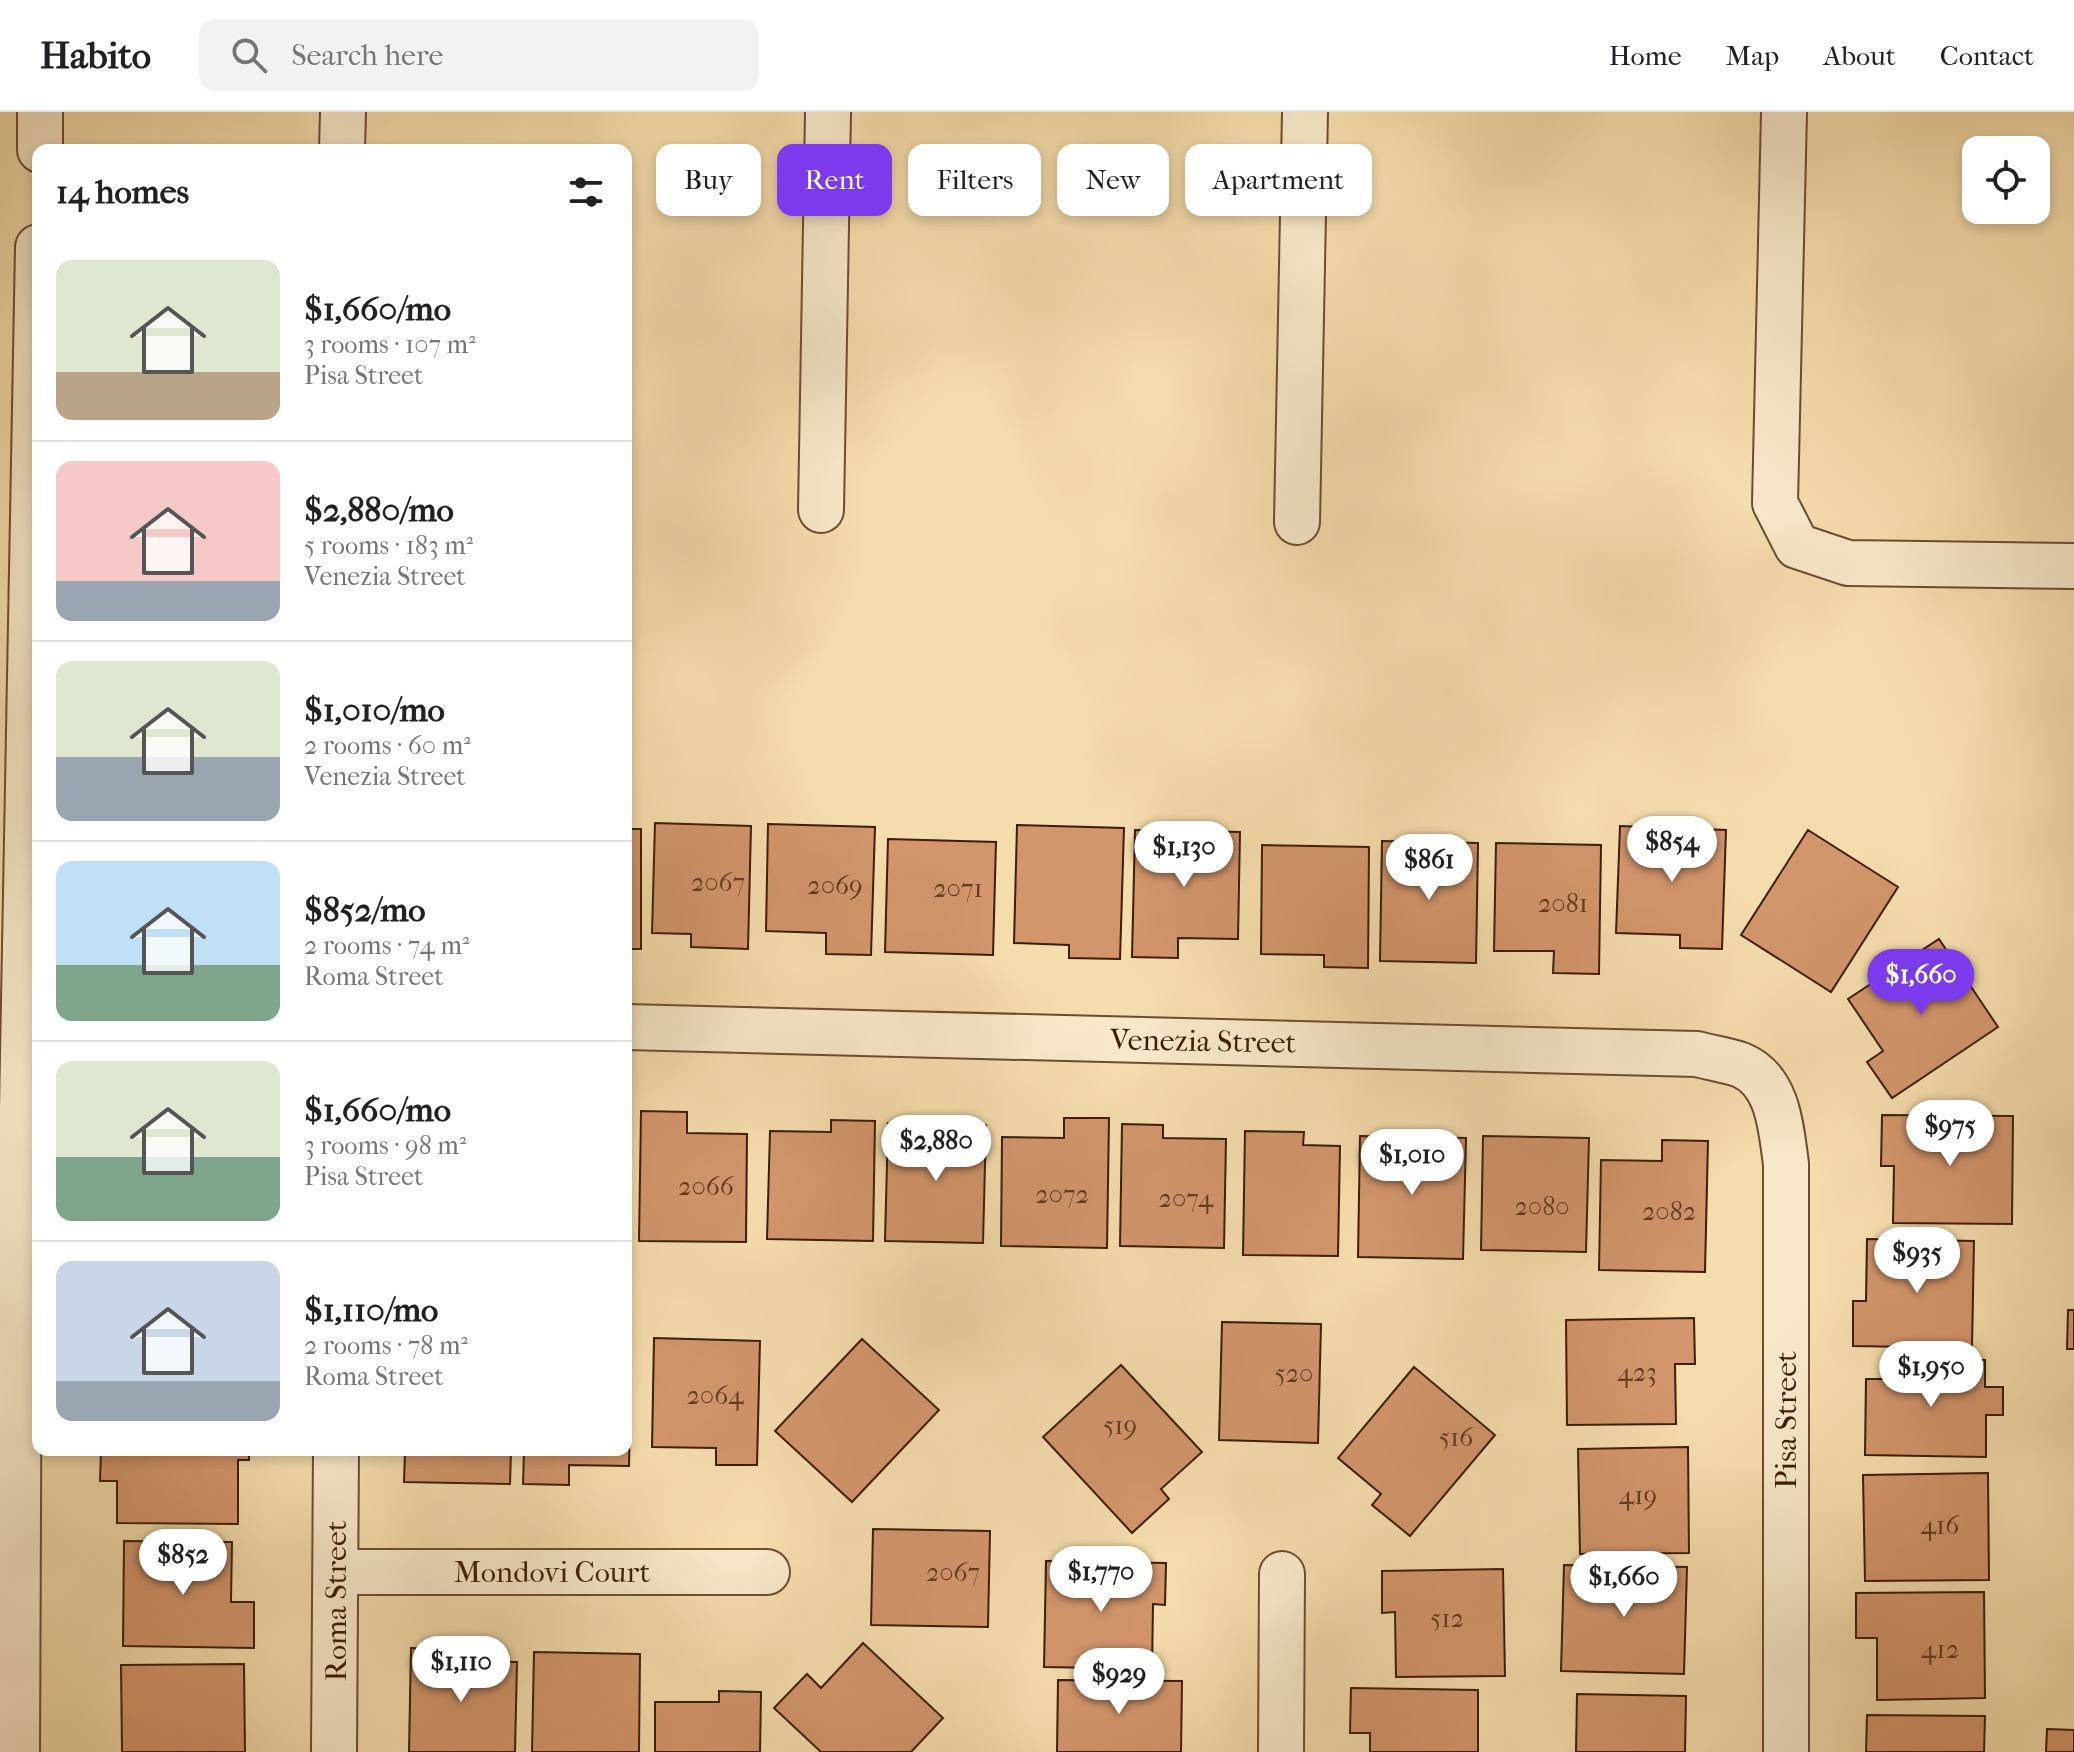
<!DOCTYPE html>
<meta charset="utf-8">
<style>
:root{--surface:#fff;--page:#f2f2f2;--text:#202124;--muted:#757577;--line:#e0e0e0;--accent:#7c3aed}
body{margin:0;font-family:"IM FELL French Canon",serif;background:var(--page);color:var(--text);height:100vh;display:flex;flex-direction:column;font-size:30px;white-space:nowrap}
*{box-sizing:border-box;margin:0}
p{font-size:26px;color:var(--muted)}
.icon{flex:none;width:44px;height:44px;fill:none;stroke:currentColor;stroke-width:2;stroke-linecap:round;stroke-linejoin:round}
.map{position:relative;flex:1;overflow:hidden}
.sheet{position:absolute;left:32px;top:32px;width:600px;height:1312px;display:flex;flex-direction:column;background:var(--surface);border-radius:16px;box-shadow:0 4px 12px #0003}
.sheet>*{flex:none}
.top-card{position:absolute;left:656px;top:32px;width:760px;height:72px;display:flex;gap:16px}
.tools{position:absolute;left:1962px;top:24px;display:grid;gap:16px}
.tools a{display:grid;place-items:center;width:88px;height:88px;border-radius:16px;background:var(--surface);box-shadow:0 4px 12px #0003;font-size:40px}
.price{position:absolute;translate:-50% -68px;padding:0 18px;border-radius:28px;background:#fff;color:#222;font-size:26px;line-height:52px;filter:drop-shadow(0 2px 4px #0008)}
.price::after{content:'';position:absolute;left:50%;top:48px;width:24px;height:18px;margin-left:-12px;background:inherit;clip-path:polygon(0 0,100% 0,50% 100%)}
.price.active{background:var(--accent);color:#fff}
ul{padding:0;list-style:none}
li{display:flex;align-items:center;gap:24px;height:200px;padding:0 24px}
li+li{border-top:2px solid var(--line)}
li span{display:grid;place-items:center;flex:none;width:224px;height:160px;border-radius:16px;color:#555}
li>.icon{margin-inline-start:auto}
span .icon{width:96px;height:96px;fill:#fffc;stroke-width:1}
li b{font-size:34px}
h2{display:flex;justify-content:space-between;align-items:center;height:96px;padding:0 24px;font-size:34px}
.tag{padding:0 28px;border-radius:16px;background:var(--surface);box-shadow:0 4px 12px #0003;font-size:28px;line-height:72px}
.tag.active{background:var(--accent);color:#fff}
header{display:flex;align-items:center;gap:48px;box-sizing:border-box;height:112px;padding:0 40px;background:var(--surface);border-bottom:2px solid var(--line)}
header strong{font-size:38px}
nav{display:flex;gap:44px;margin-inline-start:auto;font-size:28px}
.search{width:560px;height:72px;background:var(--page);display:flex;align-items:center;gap:20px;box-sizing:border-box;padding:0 28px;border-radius:16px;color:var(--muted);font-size:30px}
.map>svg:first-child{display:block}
</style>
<header>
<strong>Habito</strong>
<div class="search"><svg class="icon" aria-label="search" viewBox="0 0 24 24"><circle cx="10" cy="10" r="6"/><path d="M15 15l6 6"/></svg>Search here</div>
<nav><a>Home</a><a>Map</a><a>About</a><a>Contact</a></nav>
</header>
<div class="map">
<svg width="2074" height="1640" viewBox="0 0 2074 1640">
<rect width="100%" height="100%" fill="#f5dcac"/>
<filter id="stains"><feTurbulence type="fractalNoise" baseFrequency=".0025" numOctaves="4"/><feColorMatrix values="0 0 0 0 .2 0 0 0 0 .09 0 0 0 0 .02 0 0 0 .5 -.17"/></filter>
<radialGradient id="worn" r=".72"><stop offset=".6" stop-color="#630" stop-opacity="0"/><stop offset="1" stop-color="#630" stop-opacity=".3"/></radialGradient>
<path fill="#d2956c" stroke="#3d1d06" stroke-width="2" d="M655 711 751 714 748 837 691 835V822L652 821Z
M768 712 875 715 871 843 826 842V821L766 819Z
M1017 713 1124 716 1120 847 1069 846V833L1014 831Z
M1620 714 1726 718 1722 837 1680 836V823L1616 821Z
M626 717H641V837H626Z
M1135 718 1240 720 1238 827 1178 826V846L1132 845Z
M1808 718 1898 775 1831 880 1741 823Z
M888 727 996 730 993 843 885 840Z
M1382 729 1478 731 1476 851 1380 849Z
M1496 731 1601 733 1599 862 1553 861 1554 839H1494Z
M1262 733 1369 735 1368 856 1324 855V843L1261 842Z
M1939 827 1998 915 1892 986 1867 950 1883 939 1848 887Z
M641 999 687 1000V1021L747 1022 746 1130 639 1129Z
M1882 1003 2013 1004 2012 1112 1893 1111 1894 1054H1881Z
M1064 1006H1109L1107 1136 1001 1134 1002 1025 1064 1026Z
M831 1008 875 1009 873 1129 767 1127 770 1019 831 1020Z
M888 1011 986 1013 983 1131 885 1129Z
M1122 1012 1163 1013V1026L1226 1027 1224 1136 1120 1134Z
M1245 1019 1304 1020 1303 1033 1340 1034 1338 1144 1243 1143Z
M1360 1024 1466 1026 1463 1147 1358 1145Z
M1483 1024 1589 1026 1586 1140 1481 1138Z
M1662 1028 1708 1029 1705 1160 1599 1158 1601 1048 1662 1049Z
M1867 1127 1974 1129 1972 1236 1853 1234V1189H1866Z
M2068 1198H2074V1237H2067Z
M1694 1206 1695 1252H1675L1676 1312 1567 1313 1566 1208Z
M1222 1210 1321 1212 1318 1331 1219 1328Z
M654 1226 760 1229 757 1353H716V1336L652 1335Z
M862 1227 939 1298 852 1390 775 1319Z
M626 1245 631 1246 629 1354 569 1353V1373L523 1372 524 1338H626Z
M1891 1247 1985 1248V1275H2003V1303H1986V1345L1865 1343 1866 1267H1891Z
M1121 1253 1202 1340 1161 1377 1169 1387 1132 1421 1043 1325Z
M1414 1255 1495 1323 1410 1424 1372 1393 1381 1382 1338 1346Z
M1688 1335 1689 1441 1580 1442 1578 1337Z
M101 1338H249V1348H238V1412L117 1411V1369H100Z
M405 1338H511L510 1372 404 1370Z
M1988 1361 1989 1468 1865 1469 1863 1363Z
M873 1417 990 1419 988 1515 871 1513Z
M124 1429 232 1430 231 1490H254V1536L123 1534Z
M1046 1449 1166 1451 1165 1493 1153 1492 1152 1557 1044 1555Z
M1564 1453 1687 1455 1684 1562 1561 1559Z
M1503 1457 1505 1564 1396 1565 1395 1500 1382 1501V1459Z
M1984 1480 1985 1586 1877 1588V1526H1856V1481Z
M863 1531 943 1606 911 1640H821L774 1596 807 1562 821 1576Z
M411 1536 453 1537 452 1549 517 1550 515 1640H409Z
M534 1540 640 1542 639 1640H532Z
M244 1552 245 1640H122L121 1553Z
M1058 1568 1182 1569 1181 1640H1057Z
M1351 1576 1478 1578V1640H1370V1621H1350Z
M719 1579 761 1580 760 1640H655V1590H719Z
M1577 1582 1686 1584 1685 1640H1576Z
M1867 1603 1985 1604 1984 1640H1866Z
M2047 1617 2074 1618V1640H2046Z"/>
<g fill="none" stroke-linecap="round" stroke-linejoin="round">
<g stroke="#6b4d30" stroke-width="48">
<path id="minor" d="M1784 0 1775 391 1797 434 1848 451 2074 454
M40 38V0
M342 38 343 0
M821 398 828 0
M1297 410 1305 0
M626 915 1697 942C1711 946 1727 948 1741 953 1779 969 1781 1017 1786 1052V1640
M337 1460H767
M17 1640 19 1158 38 135
M334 1640 336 1338
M1281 1640 1282 1462"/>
</g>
<use href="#minor" stroke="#f8e8c9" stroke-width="44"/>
</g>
<g text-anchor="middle" stroke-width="6" stroke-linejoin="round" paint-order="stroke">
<g font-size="26" fill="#623b20">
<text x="718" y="779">2067</text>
<text x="835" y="782">2069</text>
<text x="958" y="785">2071</text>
<text x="1563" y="800">2081</text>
<text x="706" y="1083">2066</text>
<text x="1062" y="1091">2072</text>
<text x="1186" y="1095">2074</text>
<text x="1542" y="1103">2080</text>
<text x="1669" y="1108">2082</text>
<text x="1637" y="1269">423</text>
<text x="1294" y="1270">520</text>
<text x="715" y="1292">2064</text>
<text x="1120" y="1322">519</text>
<text x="1456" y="1334">516</text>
<text x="1638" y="1392">419</text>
<text x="1940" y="1422">416</text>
<text x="953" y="1469">2067</text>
<text x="1447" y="1515">512</text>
<text x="1940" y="1546">412</text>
</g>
<g font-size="30" fill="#3d1d06" stroke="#f8e8c9">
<text transform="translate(1203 929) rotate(1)" y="10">Venezia Street</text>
<text transform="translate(1786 1308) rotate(-90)" y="10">Pisa Street</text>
<text x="552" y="1470">Mondovi Court</text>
<text transform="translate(336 1489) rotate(-90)" y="10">Roma Street</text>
</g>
</g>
<rect width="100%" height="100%" filter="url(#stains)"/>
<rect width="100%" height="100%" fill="url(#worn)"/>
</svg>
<div class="tools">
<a><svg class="icon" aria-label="locate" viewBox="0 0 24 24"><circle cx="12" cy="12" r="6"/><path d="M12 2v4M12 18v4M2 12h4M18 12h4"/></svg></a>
</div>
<b class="price" style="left:1672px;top:772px">$854</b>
<b class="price" style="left:1184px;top:777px">$1,130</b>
<b class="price" style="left:1429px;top:790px">$861</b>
<b class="price active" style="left:1921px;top:905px">$1,660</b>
<b class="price" style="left:1950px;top:1056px">$975</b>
<b class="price" style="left:936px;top:1071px">$2,880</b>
<b class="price" style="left:1412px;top:1085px">$1,010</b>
<b class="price" style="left:1917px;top:1183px">$935</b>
<b class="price" style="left:1931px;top:1297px">$1,950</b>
<b class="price" style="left:183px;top:1485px">$852</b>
<b class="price" style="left:1101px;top:1502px">$1,770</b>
<b class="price" style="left:1624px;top:1507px">$1,660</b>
<b class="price" style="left:461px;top:1592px">$1,110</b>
<b class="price" style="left:1119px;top:1604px">$929</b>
<div class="top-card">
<a class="tag">Buy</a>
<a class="tag active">Rent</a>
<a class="tag">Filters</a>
<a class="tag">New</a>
<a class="tag">Apartment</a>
</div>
<section class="sheet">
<h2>14 homes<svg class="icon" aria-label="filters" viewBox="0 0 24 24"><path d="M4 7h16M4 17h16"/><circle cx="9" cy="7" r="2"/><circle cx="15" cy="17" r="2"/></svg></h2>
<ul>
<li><span style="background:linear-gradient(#dfe7d0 70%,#b9a48a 0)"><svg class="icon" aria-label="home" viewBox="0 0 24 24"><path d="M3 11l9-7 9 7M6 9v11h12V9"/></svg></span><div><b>$1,660/mo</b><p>3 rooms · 107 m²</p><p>Pisa Street</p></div></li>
<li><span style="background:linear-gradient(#f6c9c9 75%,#9aa5b1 0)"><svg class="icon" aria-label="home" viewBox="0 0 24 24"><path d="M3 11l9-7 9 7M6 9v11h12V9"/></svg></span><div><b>$2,880/mo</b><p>5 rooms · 183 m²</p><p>Venezia Street</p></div></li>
<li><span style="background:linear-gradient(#dfe7d0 60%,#9aa5b1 0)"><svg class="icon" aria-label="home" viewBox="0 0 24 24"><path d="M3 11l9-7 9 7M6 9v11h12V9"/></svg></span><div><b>$1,010/mo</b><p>2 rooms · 60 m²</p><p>Venezia Street</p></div></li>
<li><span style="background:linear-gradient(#bfe0f5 65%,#7fa58c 0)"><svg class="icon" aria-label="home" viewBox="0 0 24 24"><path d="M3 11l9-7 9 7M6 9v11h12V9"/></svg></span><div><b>$852/mo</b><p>2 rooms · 74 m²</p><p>Roma Street</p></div></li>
<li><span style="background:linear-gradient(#dfe7d0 60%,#7fa58c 0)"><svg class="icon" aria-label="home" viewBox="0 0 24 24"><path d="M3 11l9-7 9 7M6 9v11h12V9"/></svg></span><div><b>$1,660/mo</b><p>3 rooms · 98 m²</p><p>Pisa Street</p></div></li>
<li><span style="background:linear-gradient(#c9d6e8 75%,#9aa5b1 0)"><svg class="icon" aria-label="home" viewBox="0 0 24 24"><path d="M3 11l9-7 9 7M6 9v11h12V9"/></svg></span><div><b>$1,110/mo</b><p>2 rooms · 78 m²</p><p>Roma Street</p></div></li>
</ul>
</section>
</div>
